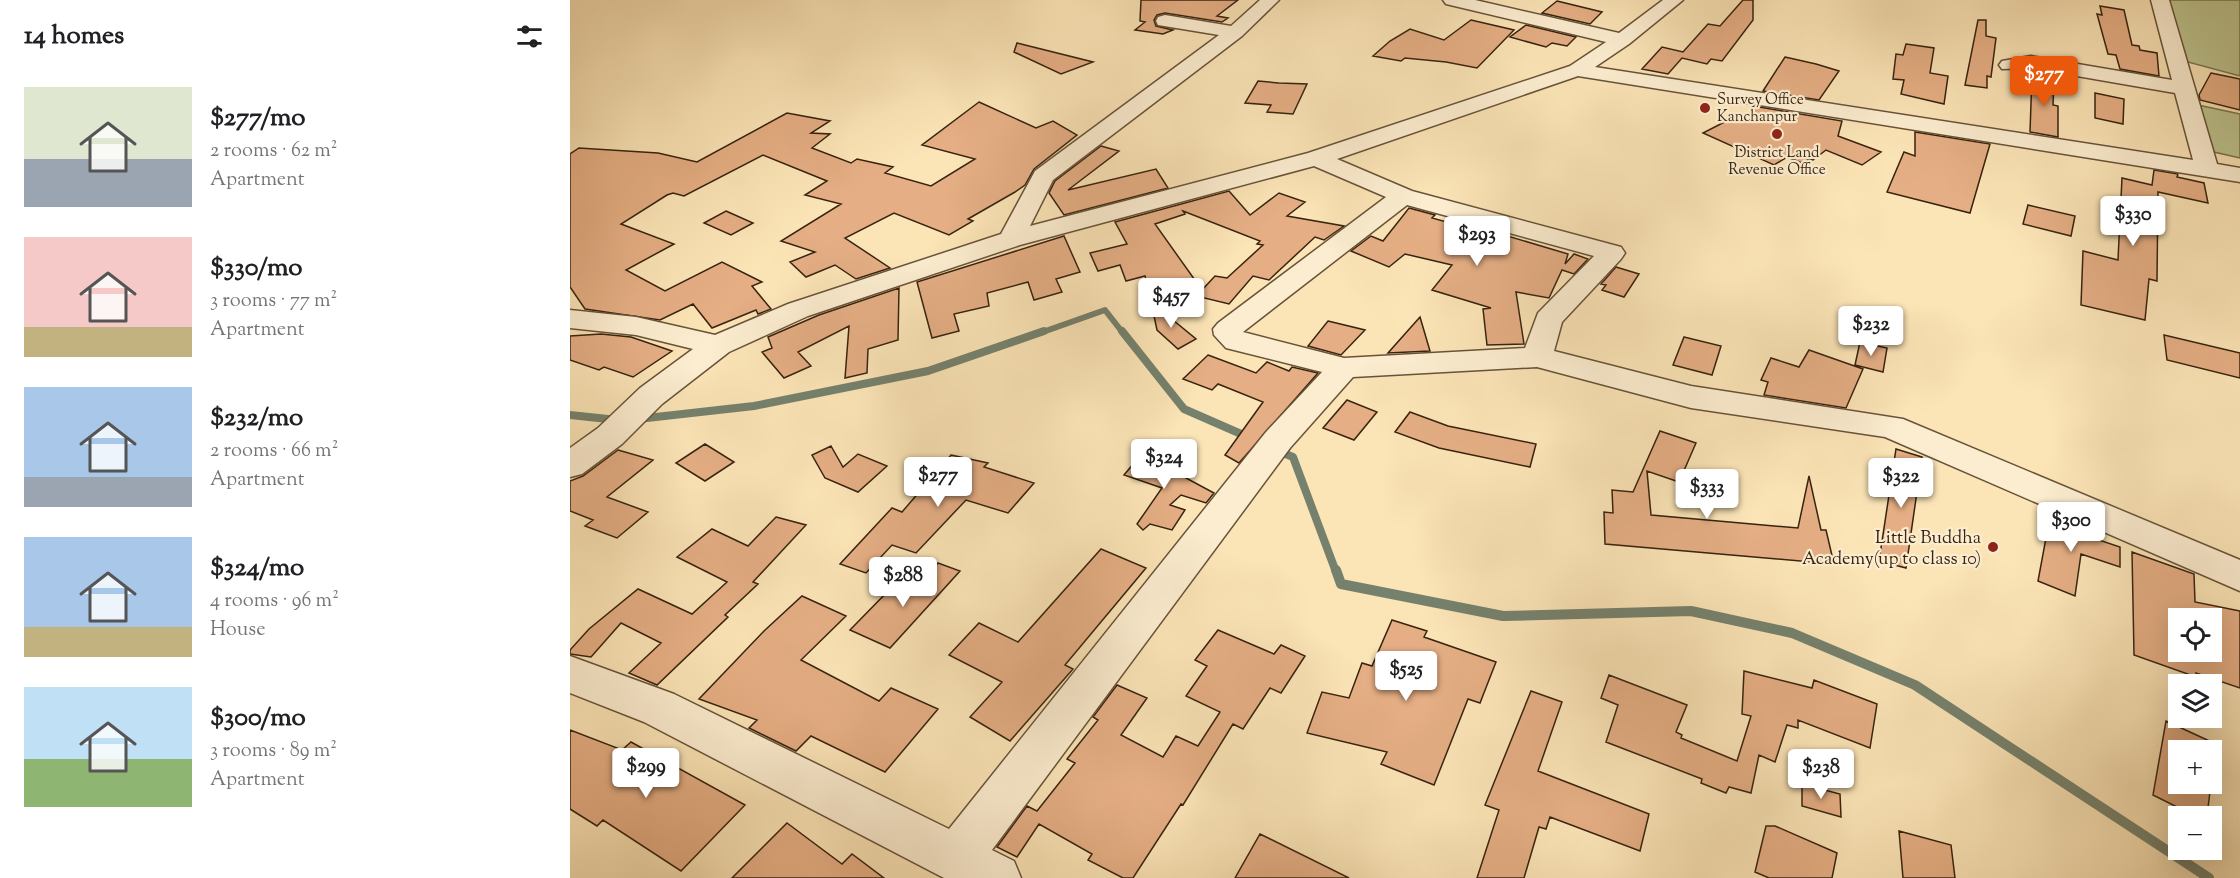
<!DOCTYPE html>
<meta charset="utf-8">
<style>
:root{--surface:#fff;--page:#f6f6f6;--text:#202124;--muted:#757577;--accent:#ea580c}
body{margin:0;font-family:"Sorts Mill Goudy",serif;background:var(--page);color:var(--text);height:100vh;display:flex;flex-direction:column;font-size:22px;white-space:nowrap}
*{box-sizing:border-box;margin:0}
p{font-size:20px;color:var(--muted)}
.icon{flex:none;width:33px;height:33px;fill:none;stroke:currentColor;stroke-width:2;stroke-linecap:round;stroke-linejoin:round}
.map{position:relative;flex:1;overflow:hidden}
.sheet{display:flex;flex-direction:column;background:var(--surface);width:570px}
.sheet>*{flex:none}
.controls{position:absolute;left:1598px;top:608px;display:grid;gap:12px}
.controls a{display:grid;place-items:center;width:54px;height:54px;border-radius:0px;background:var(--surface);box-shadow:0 6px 24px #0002;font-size:30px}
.price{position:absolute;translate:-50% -51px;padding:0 14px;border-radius:6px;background:#fff;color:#222;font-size:20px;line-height:39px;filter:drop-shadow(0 2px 3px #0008)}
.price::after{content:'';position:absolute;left:50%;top:36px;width:18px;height:14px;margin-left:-9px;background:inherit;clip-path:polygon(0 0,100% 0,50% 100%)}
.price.on{background:var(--accent);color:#fff}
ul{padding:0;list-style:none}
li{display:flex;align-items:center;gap:18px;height:150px;padding:0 24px}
li span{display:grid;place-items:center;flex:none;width:168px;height:120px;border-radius:0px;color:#555}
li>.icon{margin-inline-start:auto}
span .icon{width:72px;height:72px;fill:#fffc;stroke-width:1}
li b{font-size:26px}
h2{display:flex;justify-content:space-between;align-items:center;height:72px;padding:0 24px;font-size:26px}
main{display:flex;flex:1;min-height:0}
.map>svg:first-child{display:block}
</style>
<main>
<section class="sheet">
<h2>14 homes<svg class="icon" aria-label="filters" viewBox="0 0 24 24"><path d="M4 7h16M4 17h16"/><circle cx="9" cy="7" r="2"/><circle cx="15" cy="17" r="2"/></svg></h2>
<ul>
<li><span style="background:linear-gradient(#dfe7d0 60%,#9aa5b1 0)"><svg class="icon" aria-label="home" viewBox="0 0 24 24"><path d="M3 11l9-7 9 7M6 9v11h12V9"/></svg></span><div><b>$277/mo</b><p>2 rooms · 62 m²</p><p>Apartment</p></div></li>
<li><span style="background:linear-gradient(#f6c9c9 75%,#c2b280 0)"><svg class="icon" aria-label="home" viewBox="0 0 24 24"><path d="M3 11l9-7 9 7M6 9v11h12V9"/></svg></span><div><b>$330/mo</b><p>3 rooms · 77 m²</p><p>Apartment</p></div></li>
<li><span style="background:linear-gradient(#a9c7e8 75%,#9aa5b1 0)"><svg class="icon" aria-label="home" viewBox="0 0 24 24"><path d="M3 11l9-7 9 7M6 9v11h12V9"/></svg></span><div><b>$232/mo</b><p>2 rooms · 66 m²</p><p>Apartment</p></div></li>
<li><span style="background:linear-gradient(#a9c7e8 75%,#c2b280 0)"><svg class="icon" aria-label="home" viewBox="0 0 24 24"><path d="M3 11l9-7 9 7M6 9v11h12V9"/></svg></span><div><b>$324/mo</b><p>4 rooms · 96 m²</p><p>House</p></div></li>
<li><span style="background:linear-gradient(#bfe0f5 60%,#8fb573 0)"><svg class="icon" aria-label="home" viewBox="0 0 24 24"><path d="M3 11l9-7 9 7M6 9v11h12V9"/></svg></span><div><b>$300/mo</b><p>3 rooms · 89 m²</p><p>Apartment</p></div></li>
</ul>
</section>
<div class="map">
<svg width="1670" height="878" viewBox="0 0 1670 878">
<rect width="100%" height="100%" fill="#fbe4b6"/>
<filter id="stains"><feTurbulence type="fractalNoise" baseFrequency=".00333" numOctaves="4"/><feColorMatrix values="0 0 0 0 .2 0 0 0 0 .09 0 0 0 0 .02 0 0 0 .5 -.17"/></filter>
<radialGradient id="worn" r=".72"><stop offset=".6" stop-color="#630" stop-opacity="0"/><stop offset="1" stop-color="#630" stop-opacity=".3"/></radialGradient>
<path fill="#bdc48f" stroke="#7a744f" stroke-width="1.5" d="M1599 0H1670V76L1614 61Z
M1628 105 1670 114V158L1644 152Z"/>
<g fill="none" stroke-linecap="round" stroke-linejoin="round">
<path stroke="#75816d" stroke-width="6" d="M470 333 535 310 553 333"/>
<path stroke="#75816d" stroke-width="8" d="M552 331 614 409 678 437
M0 415 47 420
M68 419 184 406 358 371 474 331
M708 451 723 457 766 572"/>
<path stroke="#75816d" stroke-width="10" d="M766 570 771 584 933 616 1121 611 1222 633 1345 685 1639 878"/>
</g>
<path fill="#e5ae84" stroke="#37230f" stroke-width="1.5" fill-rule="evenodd" d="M571 0H668L647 16 658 18 652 22 595 13 587 15 584 20 586 26 603 30 593 34 565 30 575 22 570 21Z
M1173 0H1183V20L1152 61 1141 59 1137 64 1112 58 1098 74 1072 69 1092 47 1113 52 1138 24 1150 26Z
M987 1 1032 12 1020 24 972 13Z
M1530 6 1554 10 1562 45 1569 46 1570 50 1587 53 1589 76 1550 69 1546 55 1538 54 1527 14 1532 15Z
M901 20 944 30 907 68 876 62 835 58 831 61 803 56 820 41 840 29 874 40Z
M1408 20H1416V36L1426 38 1421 77 1417 76V88L1395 85Z
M956 25 1006 37 997 46 982 43 976 47 940 37Z
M447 43 523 62 491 74 444 52Z
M1336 44 1364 48 1360 73 1378 76 1374 104 1331 94 1334 80 1323 79 1326 54 1333 55Z
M1215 57 1246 64 1269 71 1249 100 1193 91Z
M1641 73 1670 79V110L1630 100 1629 95Z
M1462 75 1484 79 1483 105 1488 106V137L1460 132Z
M688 81 709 83 737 84 723 114 697 112 701 105 675 103Z
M1525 93 1554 99 1553 124 1525 118Z
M409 102 466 128 483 121 507 135 464 169 455 185 445 192 398 219 403 221 379 235 324 213 275 238 320 268 286 279 265 265 236 277 220 262 245 252 211 241 271 204 235 195 257 181 193 155 114 196 103 193 97 195 51 224 104 244 56 270 95 291 152 262 192 282 182 286 201 309 188 314 186 310 142 328 123 304 90 320 15 309 0 287V154L9 148 88 153 127 162 217 113 260 121 241 133 260 134 242 148 281 163 287 159 323 167 315 173 361 186 405 159 352 145Z
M1183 106 1272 121 1268 136 1311 152 1292 165 1256 150 1243 160 1239 159 1232 163 1217 157 1204 165 1133 133 1168 115 1178 117Z
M1345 132 1420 144 1400 213 1317 192 1334 152 1345 156Z
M531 146 549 151 498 190 586 169 598 188 494 215 479 193 485 181Z
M1584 170 1608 174 1607 177 1634 183 1638 203 1588 192 1587 281 1579 279 1575 320 1511 305 1513 251 1548 260 1552 178 1582 185Z
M659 191 680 215 709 193 735 202 717 216 774 226 754 240 745 237 699 280 683 276 659 304 577 284 575 276 556 281 550 265 528 271 520 253 557 244 545 222ZM613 211 690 241 687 244 693 245 657 278 645 276 632 290 585 224 615 214Z
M1458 205 1505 216 1501 236 1453 224Z
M839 208 865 215 862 218 901 229 904 226 998 254 995 264 1004 254 1018 259 1004 274 992 270 979 298 946 292 954 344 917 345 913 309 921 308 862 290 882 265 835 254 819 267 781 251 801 236 813 241Z
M156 211 183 223 161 235 134 223Z
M494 236 510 272 486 279 492 292 464 300 458 282 417 293 419 306 384 314 389 331 362 338 347 282Z
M1046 267 1069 274 1054 297 1032 290 1036 285 1031 284Z
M329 288 328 340 298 349 297 373 275 378 279 326 228 352 241 366 214 378 192 352 202 348 198 337 249 315Z
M581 302 626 339 608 349 587 330Z
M850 317 860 351 818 353Z
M758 321 795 330 771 355 738 346Z
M31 334 61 337 102 351 63 377 34 367 29 370 0 360V336Z
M1594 335 1670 353V378L1597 360Z
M1114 337 1151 346 1142 375 1103 365Z
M1290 342 1317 348 1313 372 1285 365Z
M1239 350 1293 369 1276 408 1194 395 1198 382 1191 380 1201 358 1229 367Z
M638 355 686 373 697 362 719 371 722 367 748 373 669 463 655 455 693 402 648 384 642 390 613 379Z
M777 400 807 412 784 440 753 428Z
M840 412 878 426 966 444 960 467 869 448 825 432Z
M1090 431 1126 443 1109 482 1077 471 1081 515 1228 528 1239 476 1251 530H1256L1264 564 1035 544 1034 512 1043 513 1042 490 1063 492Z
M135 444 164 462 135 481 106 463Z
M261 446 273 467 288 454 317 466 288 492 255 478 242 455Z
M576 449 596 456 590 464 644 493 636 503 611 495 600 505 615 510 602 530 580 524 573 530 567 524 592 488 554 475Z
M1326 449 1352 457 1336 568 1309 561Z
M48 450 83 460 37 497 78 512 47 538 15 526 23 520 0 511V481L13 476Z
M381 455 418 463 414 467 464 483 438 513 396 500 346 553 322 545 296 573 270 564 322 508 332 512Z
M1481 511 1515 526 1514 535 1550 547V567L1511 554 1505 596 1468 581Z
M206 517 236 525 183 582 188 584 155 615 158 617 87 685 59 673 91 643 51 623 21 657 0 654V650L19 629 68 589 122 614 157 582 107 557 142 529 178 546Z
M531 549 576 568 495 665 503 669 440 741 400 717 432 682 379 655 409 623 448 642Z
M1562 552 1624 574 1625 602 1670 611V688L1626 673V677L1564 655ZM1608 618H1641V651H1608Z
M368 563 390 571 320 648 280 630 323 586 341 594Z
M232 596 276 616 231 660 309 701 321 688 368 709 315 772 241 736 226 751 179 728 187 720 129 699 194 631Z
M822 620 857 631 854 637 926 662 910 703 898 699 864 785 811 764 817 752 737 733 752 692 779 698 792 663 802 666Z
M648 630 704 654 711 645 735 656 711 693 700 688 673 729 663 724 613 805 611 804 563 878H553L518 860 522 854 469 824 447 857 427 847 457 806 467 811 505 763 497 759 528 720 523 717 547 685 577 698 551 735 593 757 606 736 628 746 650 712 616 696 637 666 625 660Z
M1174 671 1242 688 1244 680 1307 704 1300 748 1228 720V728L1217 725 1205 762 1189 755 1181 793 1159 787 1156 793 1131 783 1132 779 1036 742 1048 705 1031 698 1039 675 1117 705 1106 732 1112 735 1111 738 1167 761 1181 716 1172 714Z
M961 691 992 702 968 771 1079 814 1070 851 980 817 976 829 969 827 954 878H907L929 810 915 805Z
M1596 721 1646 744 1641 783V750H1608V783H1641L1637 816H1625L1583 795Z
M0 730 52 750 61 742 175 805 111 871 33 820 27 826 0 809Z
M1232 784 1270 794 1271 817 1232 806Z
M217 823 272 864 282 854 314 878H162Z
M1196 826H1205L1267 853 1262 878H1199L1185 872Z
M1329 831 1381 845 1385 878H1333Z
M690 834 779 878H665Z"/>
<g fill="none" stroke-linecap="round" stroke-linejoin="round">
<g stroke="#685339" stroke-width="3">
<path id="minor" d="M690 0H709L672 36 483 180 460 226 738 153 1000 66 1036 42 876 4 873 0H905L1049 33 1093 0H1113L1059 44 1025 67 1623 160 1605 93 1461 68 1432 69 1429 65 1432 61 1461 56 1602 80 1581 0H1599L1647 164 1670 168V182L1008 76 767 159 842 191 1051 247 1055 253 1051 259 992 322 984 351 1121 386 1333 419 1670 560V591L1315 437 1121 408 967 367 783 377 720 448 422 850 444 861 451 878H374L74 722 0 693V656L104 694 379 829 696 432 752 372 656 348 644 335 643 329 648 323 816 197 744 166 450 245 238 316 159 352 92 404 52 444 12 474 0 477V448L28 428 70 388 123 349 66 335 0 328V310L66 317 145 335 218 304 431 234 465 171 649 35 588 25 586 21 588 17 595 15 661 26ZM837 205 1024 256 968 313 955 348 774 358 673 332Z"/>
</g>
<use href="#minor" fill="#fcedd0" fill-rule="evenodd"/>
</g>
<g fill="#8f2418" stroke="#fcedd0" stroke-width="2">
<circle cx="1135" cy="108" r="6"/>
<circle cx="1207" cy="134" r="6"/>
<circle cx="1423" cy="547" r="6"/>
</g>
<g text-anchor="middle" stroke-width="4.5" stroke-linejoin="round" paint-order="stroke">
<g font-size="15" fill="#37230f" stroke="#fcedd0" text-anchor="start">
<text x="1147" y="104">Survey Office<tspan x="1147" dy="17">Kanchanpur</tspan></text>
<text x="1207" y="157" text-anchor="middle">District Land<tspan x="1207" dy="17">Revenue Office</tspan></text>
</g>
<g font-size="18" fill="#37230f" stroke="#fcedd0" text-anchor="end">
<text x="1411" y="543">Little Buddha<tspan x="1411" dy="21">Academy(up to class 10)</tspan></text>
</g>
</g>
<rect width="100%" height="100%" filter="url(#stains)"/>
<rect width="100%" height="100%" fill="url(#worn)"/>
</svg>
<div class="controls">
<a><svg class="icon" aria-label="locate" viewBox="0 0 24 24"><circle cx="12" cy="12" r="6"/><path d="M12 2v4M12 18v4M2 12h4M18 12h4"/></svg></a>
<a><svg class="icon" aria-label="layers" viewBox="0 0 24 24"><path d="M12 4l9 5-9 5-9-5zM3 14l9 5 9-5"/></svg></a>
<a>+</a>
<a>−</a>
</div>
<b class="price on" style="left:1474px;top:107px">$277</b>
<b class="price" style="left:1563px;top:247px">$330</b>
<b class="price" style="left:907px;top:267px">$293</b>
<b class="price" style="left:601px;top:329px">$457</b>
<b class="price" style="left:1301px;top:357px">$232</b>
<b class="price" style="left:594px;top:490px">$324</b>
<b class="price" style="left:368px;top:508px">$277</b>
<b class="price" style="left:1331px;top:509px">$322</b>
<b class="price" style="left:1137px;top:520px">$333</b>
<b class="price" style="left:1501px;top:553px">$300</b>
<b class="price" style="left:333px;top:608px">$288</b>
<b class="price" style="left:836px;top:702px">$525</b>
<b class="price" style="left:76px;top:799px">$299</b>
<b class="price" style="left:1251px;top:800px">$238</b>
</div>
</main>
